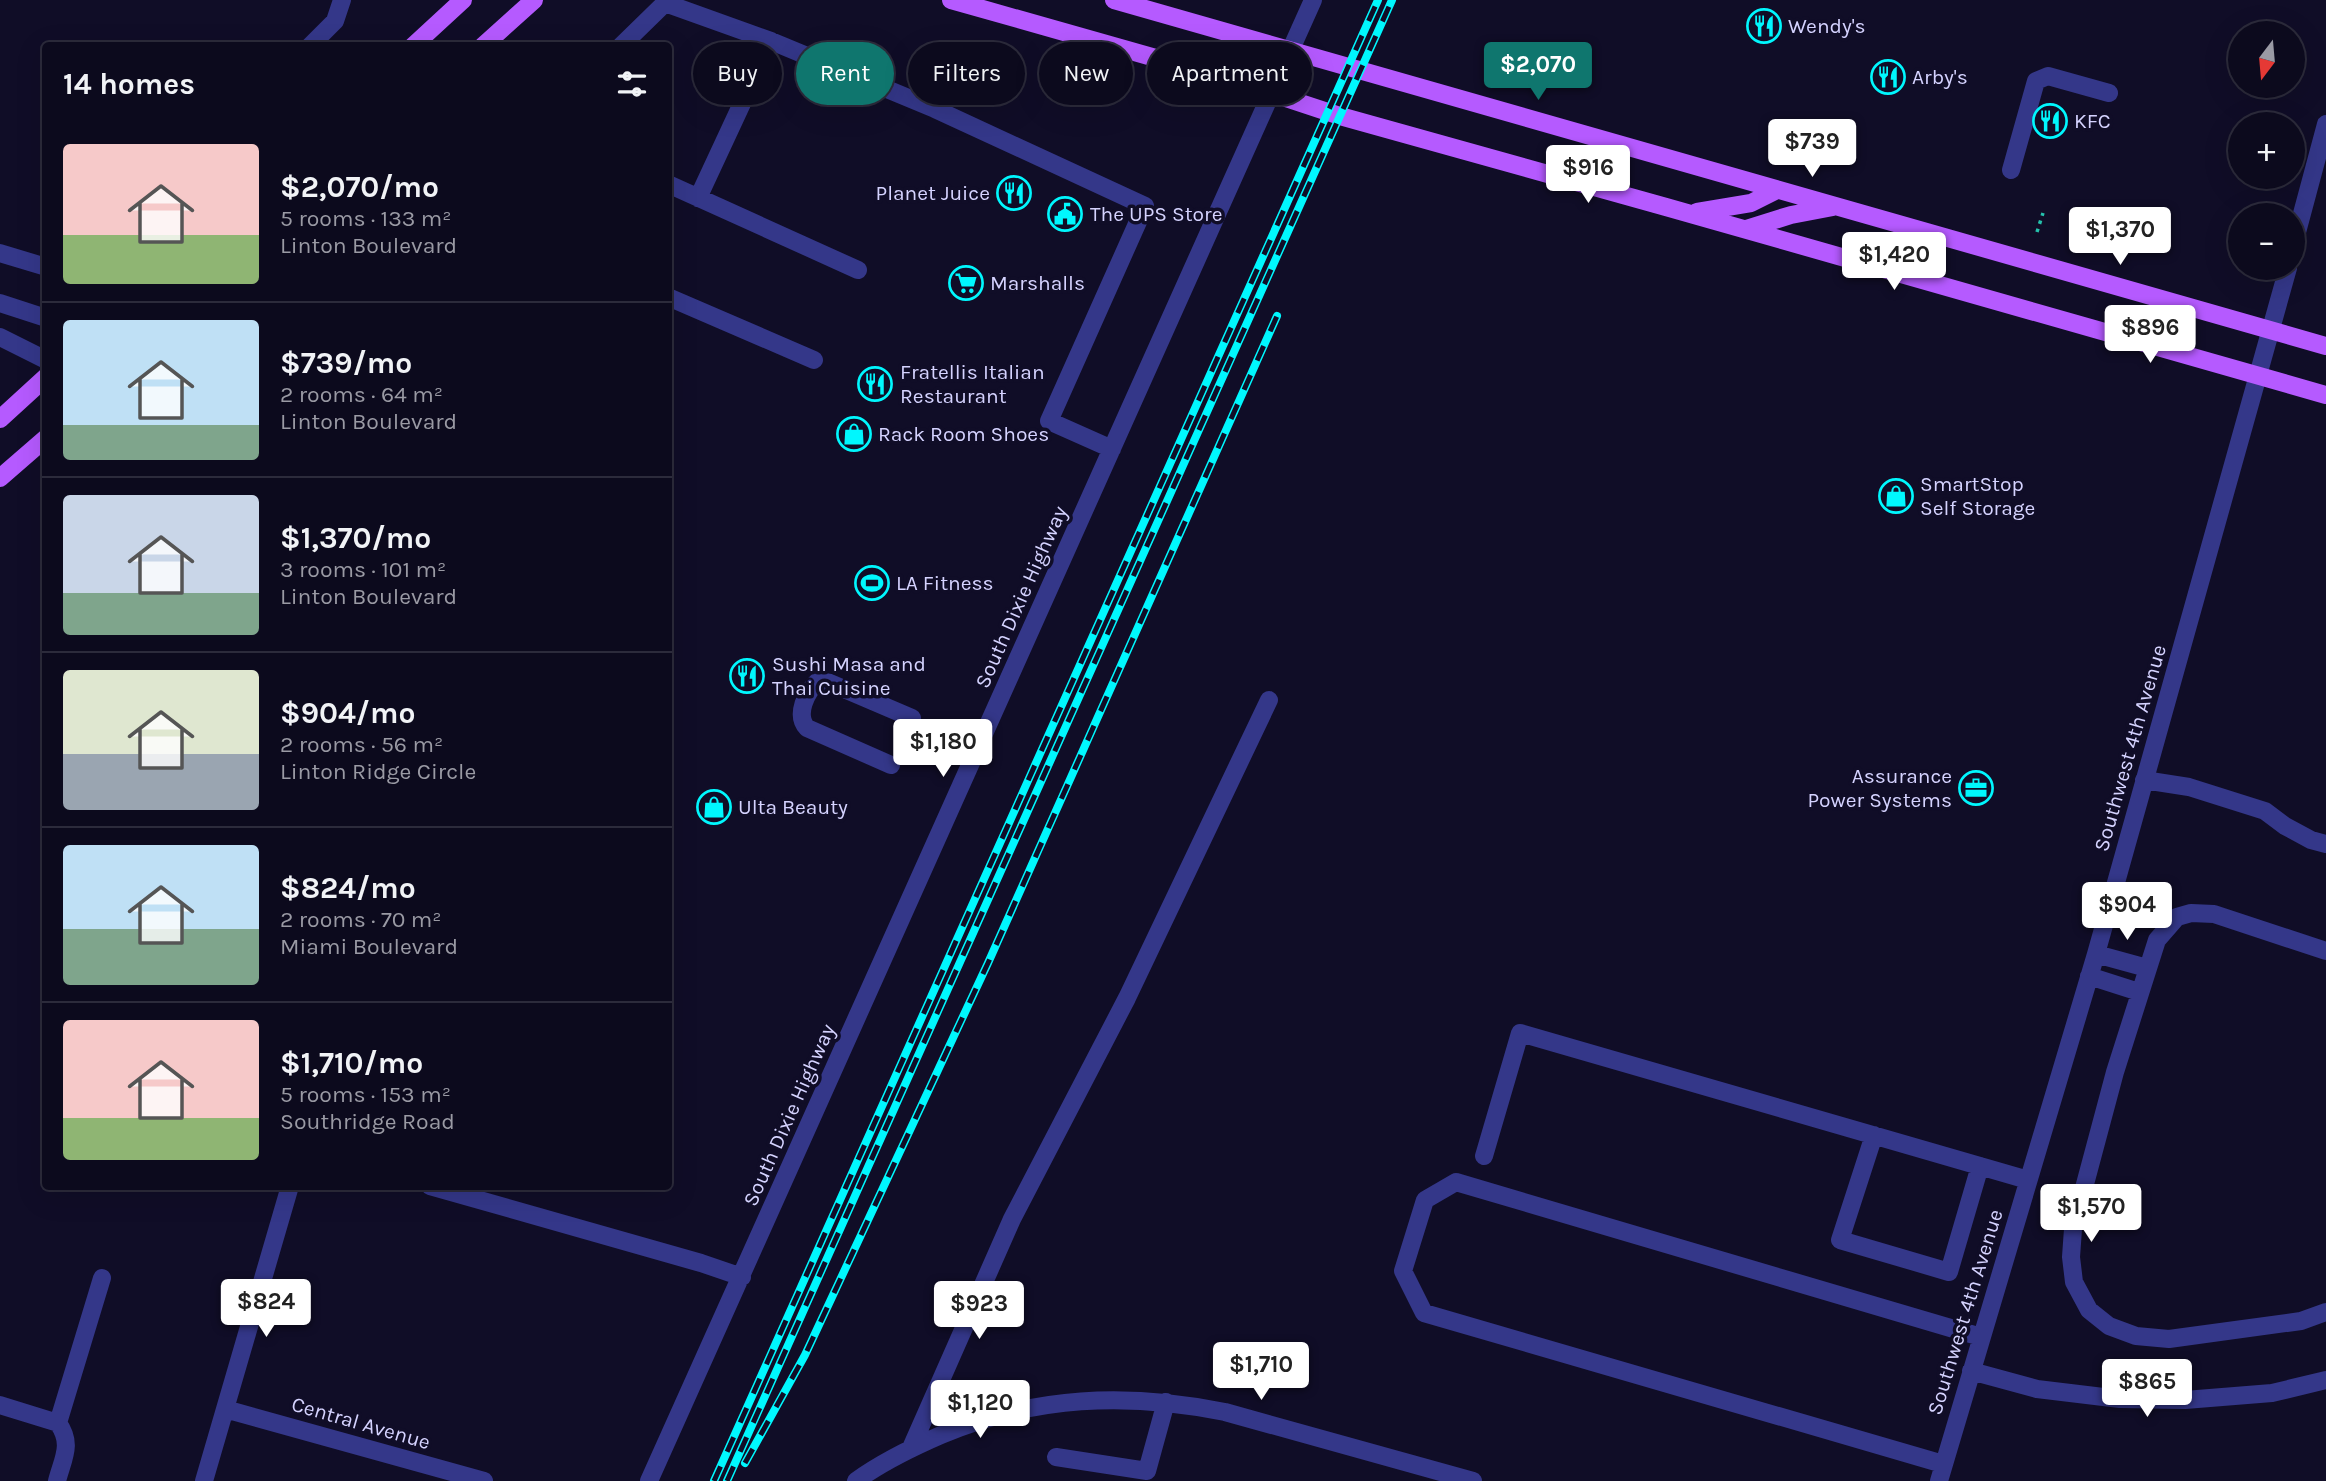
<!DOCTYPE html>
<meta charset="utf-8">
<style>
:root{--surface:#0c0a1d;--page:#1a182a;--text:#f1f3f6;--muted:#9a9aa4;--line:#2c2b3b;--accent:#0f766e}
body{margin:0;font-family:Karla,sans-serif;background:var(--page);color:var(--text);height:100vh;display:flex;flex-direction:column;font-size:26px;white-space:nowrap}
*{box-sizing:border-box;margin:0}
p{font-size:23px;color:var(--muted)}
.icon{flex:none;width:38px;height:38px;fill:none;stroke:currentColor;stroke-width:2;stroke-linecap:round;stroke-linejoin:round}
.map{position:relative;flex:1;overflow:hidden}
.drawer{position:absolute;left:42px;top:42px;width:630px;height:1148px;display:flex;flex-direction:column;background:var(--surface);border-radius:7px;box-shadow:0 7px 28px #0002,0 0 0 2px var(--line)}
.drawer>*{flex:none}
.top-card{position:absolute;left:693px;top:42px;width:665px;height:63px;display:flex;gap:14px}
.needle{width:46px;rotate:196deg}
.fabs{position:absolute;left:2228px;top:21px;display:grid;gap:14px}
.fabs a{display:grid;place-items:center;width:77px;height:77px;border-radius:50%;background:var(--surface);box-shadow:0 7px 28px #0002,0 0 0 2px var(--line);font-size:35px}
.price{position:absolute;translate:-50% -60px;padding:0 16px;border-radius:7px;background:#fff;color:#222;font-size:23px;line-height:46px;filter:drop-shadow(0 2px 4px #0008)}
.price::after{content:'';position:absolute;left:50%;top:42px;width:21px;height:16px;margin-left:-10px;background:inherit;clip-path:polygon(0 0,100% 0,50% 100%)}
.price.current{background:var(--accent);color:#fff}
ul{padding:0;list-style:none}
li{display:flex;align-items:center;gap:21px;height:175px;padding:0 21px}
li+li{border-top:2px solid var(--line)}
li span{display:grid;place-items:center;flex:none;width:196px;height:140px;border-radius:7px;color:#555}
li>.icon{margin-inline-start:auto}
span .icon{width:84px;height:84px;fill:#fffc;stroke-width:1}
li b{font-size:30px}
h2{display:flex;justify-content:space-between;align-items:center;height:84px;padding:0 21px;font-size:30px}
.pill{padding:0 24px;border-radius:32px;background:var(--surface);box-shadow:0 7px 28px #0002,0 0 0 2px var(--line);font-size:24px;line-height:63px}
.pill.current{background:var(--accent);color:#fff}
.map>svg:first-child{display:block}
</style>
<div class="map">
<svg width="2326" height="1481" viewBox="0 0 2326 1481">
<rect width="100%" height="100%" fill="#100d27"/>
<g fill="none" stroke-linecap="round" stroke-linejoin="round">
<path stroke="#25c1ac" stroke-width="3.5" stroke-dasharray="3.5 5" stroke-linecap="butt" d="M2037 232 2043 213"/>
<path stroke="#343789" stroke-width="18" d="M310 46 335 21 342 0
M621 46 665 3 771 41 935 109 1145 206 1049 421 1112 449
M2011 170 2036 81 2048 76 2109 93
M668 184 858 270
M698 198 771 41
M2292 251 2326 124
M0 253 46 267
M668 297 814 360
M0 303 46 318
M0 337 46 360
M891 765 807 728C795 715 806 692 818 681L830 683 912 718
M2144 780 2189 787 2265 811 2285 826 2311 840 2326 844
M2326 951 2214 914 2191 913 2177 917 2157 940 2115 1072 2073 1229 2071 1257 2074 1282 2089 1310 2109 1326 2136 1336 2169 1339 2301 1321 2326 1312
M2096 954 2147 968
M2089 976 2139 992
M1874 1135 1840 1240 1949 1272 1980 1166
M1484 1156 1520 1033 2028 1180
M430 1186 701 1263 742 1277
M1971 1371 2037 1389 2120 1399 2185 1400 2272 1393 2326 1380
M0 1405 58 1423
M225 1409 484 1481
M58 1423 102 1278
M911 1448 1012 1219 1127 998 1269 700
M1056 1457 1147 1471 1166 1402
M1943 1464 1424 1313 1403 1271 1425 1200 1456 1182 1981 1337
M57 1481C63 1458 73 1444 58 1423
M204 1481 290 1186
M649 1481 1313 0
M856 1481C882 1462 911 1448 941 1435 1035 1396 1126 1392 1225 1412L1473 1481
M1939 1481 2096 954 2288 268"/>
<path stroke="#b55aff" stroke-width="18" d="M951 0 1219 76 1340 116 1666 207 2326 395
M1114 0 2326 346
M413 46 463 0
M483 46 534 0
M1697 212 1751 203 1777 190
M1746 229 1791 215 1833 207
M0 419 46 377
M0 478 46 438"/>
<g stroke="#00f7fe" stroke-width="8">
<path id="rail" d="M745 1463 805 1355 988 963 1277 316
M714 1481 1378 0
M727 1481 1392 0"/>
</g>
<use href="#rail" stroke="#100d27" stroke-width="5" stroke-dasharray="16" stroke-linecap="butt"/>
</g>
<defs>
<g id="restaurant-ring" transform="scale(1.75)"><circle r="9.5" fill="#100d27" stroke="#00f7fe" stroke-width="1.5"/><path d="M-5-6h1v4h1v-4h1v4h1v-4h1v5L-1.5 .5V6h-2V.5L-5-1ZM5-6V6H3V1.5H1.5Q1.5-4 5-6Z" fill="#00f7fe"/></g>
<g id="civic-ring" transform="scale(1.75)"><circle r="9.5" fill="#100d27" stroke="#00f7fe" stroke-width="1.5"/><path d="M-.6-6.5H3V-4.5H.6V-3L4-1V1h2V6H-6V1h2V-1L-.6-3ZM-1.2 2.5V6h2.4V2.5Z" fill="#00f7fe"/></g>
<g id="supermarket-ring" transform="scale(1.75)"><circle r="9.5" fill="#100d27" stroke="#00f7fe" stroke-width="1.5"/><path d="M-6-5.5h2.5l.6 2H6L4.5 2H-2.5L-4.4-4H-6ZM-1.5 3.2a1.3 1.3 0 1 0 .1 0ZM3 3.2a1.3 1.3 0 1 0 .1 0Z" fill="#00f7fe"/></g>
<g id="shop-ring" transform="scale(1.75)"><circle r="9.5" fill="#100d27" stroke="#00f7fe" stroke-width="1.5"/><path d="M-5-2.5h2.3a2.7 3.5 0 0 1 5.4 0H5L5.5 6h-11ZM-1.5-2.5h3a1.5 2.3 0 0 0-3 0Z" fill="#00f7fe"/></g>
<g id="stadium-ring" transform="scale(1.75)"><circle r="9.5" fill="#100d27" stroke="#00f7fe" stroke-width="1.5"/><path d="M0-5a6.5 5 0 1 0 0 10a6.5 5 0 1 0 0-10ZM-3.5-1.8h7v3.6h-7Z" fill="#00f7fe"/></g>
<g id="office-ring" transform="scale(1.75)"><circle r="9.5" fill="#100d27" stroke="#00f7fe" stroke-width="1.5"/><path d="M-6-3h4V-5.5h4V-3h4V5H-6ZM-1-4.5V-3h2v-1.5ZM-6 0V1H6V0Z" fill="#00f7fe"/></g>
</defs>
<g fill-rule="evenodd">
<use href="#restaurant-ring" x="1764" y="26"/>
<use href="#restaurant-ring" x="1888" y="77"/>
<use href="#restaurant-ring" x="2050" y="121"/>
<use href="#restaurant-ring" x="1014" y="193"/>
<use href="#civic-ring" x="1065" y="214"/>
<use href="#supermarket-ring" x="966" y="283"/>
<use href="#restaurant-ring" x="875" y="384"/>
<use href="#shop-ring" x="854" y="434"/>
<use href="#shop-ring" x="1896" y="496"/>
<use href="#stadium-ring" x="872" y="583"/>
<use href="#restaurant-ring" x="747" y="676"/>
<use href="#office-ring" x="1976" y="788"/>
<use href="#shop-ring" x="714" y="807"/>
</g>
<g text-anchor="middle" stroke-width="7" stroke-linejoin="round" paint-order="stroke">
<g font-size="21" fill="#d5d3ff" stroke="#100d27" text-anchor="start">
<text x="1788" y="33">Wendy's</text>
<text x="1912" y="84">Arby's</text>
<text x="2074" y="128">KFC</text>
<text x="990" y="200" text-anchor="end">Planet Juice</text>
<text x="1090" y="221">The UPS Store</text>
<text x="990" y="290">Marshalls</text>
<text x="900" y="379">Fratellis Italian<tspan x="900" dy="24">Restaurant</tspan></text>
<text x="878" y="441">Rack Room Shoes</text>
<text x="1920" y="491">SmartStop<tspan x="1920" dy="24">Self Storage</tspan></text>
<text x="896" y="590">LA Fitness</text>
<text x="772" y="671">Sushi Masa and<tspan x="772" dy="24">Thai Cuisine</tspan></text>
<text x="1952" y="783" text-anchor="end">Assurance<tspan x="1952" dy="24">Power Systems</tspan></text>
<text x="738" y="814">Ulta Beauty</text>
</g>
<g font-size="21" fill="#d5d3ff" stroke="#100d27">
<text transform="translate(1021 597) rotate(-66)" y="7">South Dixie Highway</text>
<text transform="translate(2130 748) rotate(-74)" y="7">Southwest 4th Avenue</text>
<text transform="translate(789 1115) rotate(-66)" y="7">South Dixie Highway</text>
<text transform="translate(1965 1312) rotate(-73)" y="7">Southwest 4th Avenue</text>
<text transform="translate(361 1423) rotate(16)" y="7">Central Avenue</text>
</g>
</g>
</svg>
<div class="fabs">
<a><svg class="needle" viewBox="-14 -14 28 28"><path d="M0-13l5 13h-10z" fill="#e53935"/><path d="M0 13l5-13h-10z" fill="#9a9aa4"/></svg></a>
<a>+</a>
<a>−</a>
</div>
<b class="price current" style="left:1538px;top:102px">$2,070</b>
<b class="price" style="left:1812px;top:179px">$739</b>
<b class="price" style="left:1588px;top:205px">$916</b>
<b class="price" style="left:2120px;top:267px">$1,370</b>
<b class="price" style="left:1894px;top:292px">$1,420</b>
<b class="price" style="left:2150px;top:365px">$896</b>
<b class="price" style="left:943px;top:779px">$1,180</b>
<b class="price" style="left:2127px;top:942px">$904</b>
<b class="price" style="left:2091px;top:1244px">$1,570</b>
<b class="price" style="left:266px;top:1339px">$824</b>
<b class="price" style="left:979px;top:1341px">$923</b>
<b class="price" style="left:1261px;top:1402px">$1,710</b>
<b class="price" style="left:2147px;top:1419px">$865</b>
<b class="price" style="left:980px;top:1440px">$1,120</b>
<div class="top-card">
<a class="pill">Buy</a>
<a class="pill current">Rent</a>
<a class="pill">Filters</a>
<a class="pill">New</a>
<a class="pill">Apartment</a>
</div>
<section class="drawer">
<h2>14 homes<svg class="icon" aria-label="filters" viewBox="0 0 24 24"><path d="M4 7h16M4 17h16"/><circle cx="9" cy="7" r="2"/><circle cx="15" cy="17" r="2"/></svg></h2>
<ul>
<li><span style="background:linear-gradient(#f6c9c9 65%,#8fb573 0)"><svg class="icon" aria-label="home" viewBox="0 0 24 24"><path d="M3 11l9-7 9 7M6 9v11h12V9"/></svg></span><div><b>$2,070/mo</b><p>5 rooms · 133 m²</p><p>Linton Boulevard</p></div></li>
<li><span style="background:linear-gradient(#bfe0f5 75%,#7fa58c 0)"><svg class="icon" aria-label="home" viewBox="0 0 24 24"><path d="M3 11l9-7 9 7M6 9v11h12V9"/></svg></span><div><b>$739/mo</b><p>2 rooms · 64 m²</p><p>Linton Boulevard</p></div></li>
<li><span style="background:linear-gradient(#c9d6e8 70%,#7fa58c 0)"><svg class="icon" aria-label="home" viewBox="0 0 24 24"><path d="M3 11l9-7 9 7M6 9v11h12V9"/></svg></span><div><b>$1,370/mo</b><p>3 rooms · 101 m²</p><p>Linton Boulevard</p></div></li>
<li><span style="background:linear-gradient(#dfe7d0 60%,#9aa5b1 0)"><svg class="icon" aria-label="home" viewBox="0 0 24 24"><path d="M3 11l9-7 9 7M6 9v11h12V9"/></svg></span><div><b>$904/mo</b><p>2 rooms · 56 m²</p><p>Linton Ridge Circle</p></div></li>
<li><span style="background:linear-gradient(#bfe0f5 60%,#7fa58c 0)"><svg class="icon" aria-label="home" viewBox="0 0 24 24"><path d="M3 11l9-7 9 7M6 9v11h12V9"/></svg></span><div><b>$824/mo</b><p>2 rooms · 70 m²</p><p>Miami Boulevard</p></div></li>
<li><span style="background:linear-gradient(#f6c9c9 70%,#8fb573 0)"><svg class="icon" aria-label="home" viewBox="0 0 24 24"><path d="M3 11l9-7 9 7M6 9v11h12V9"/></svg></span><div><b>$1,710/mo</b><p>5 rooms · 153 m²</p><p>Southridge Road</p></div></li>
</ul>
</section>
</div>
